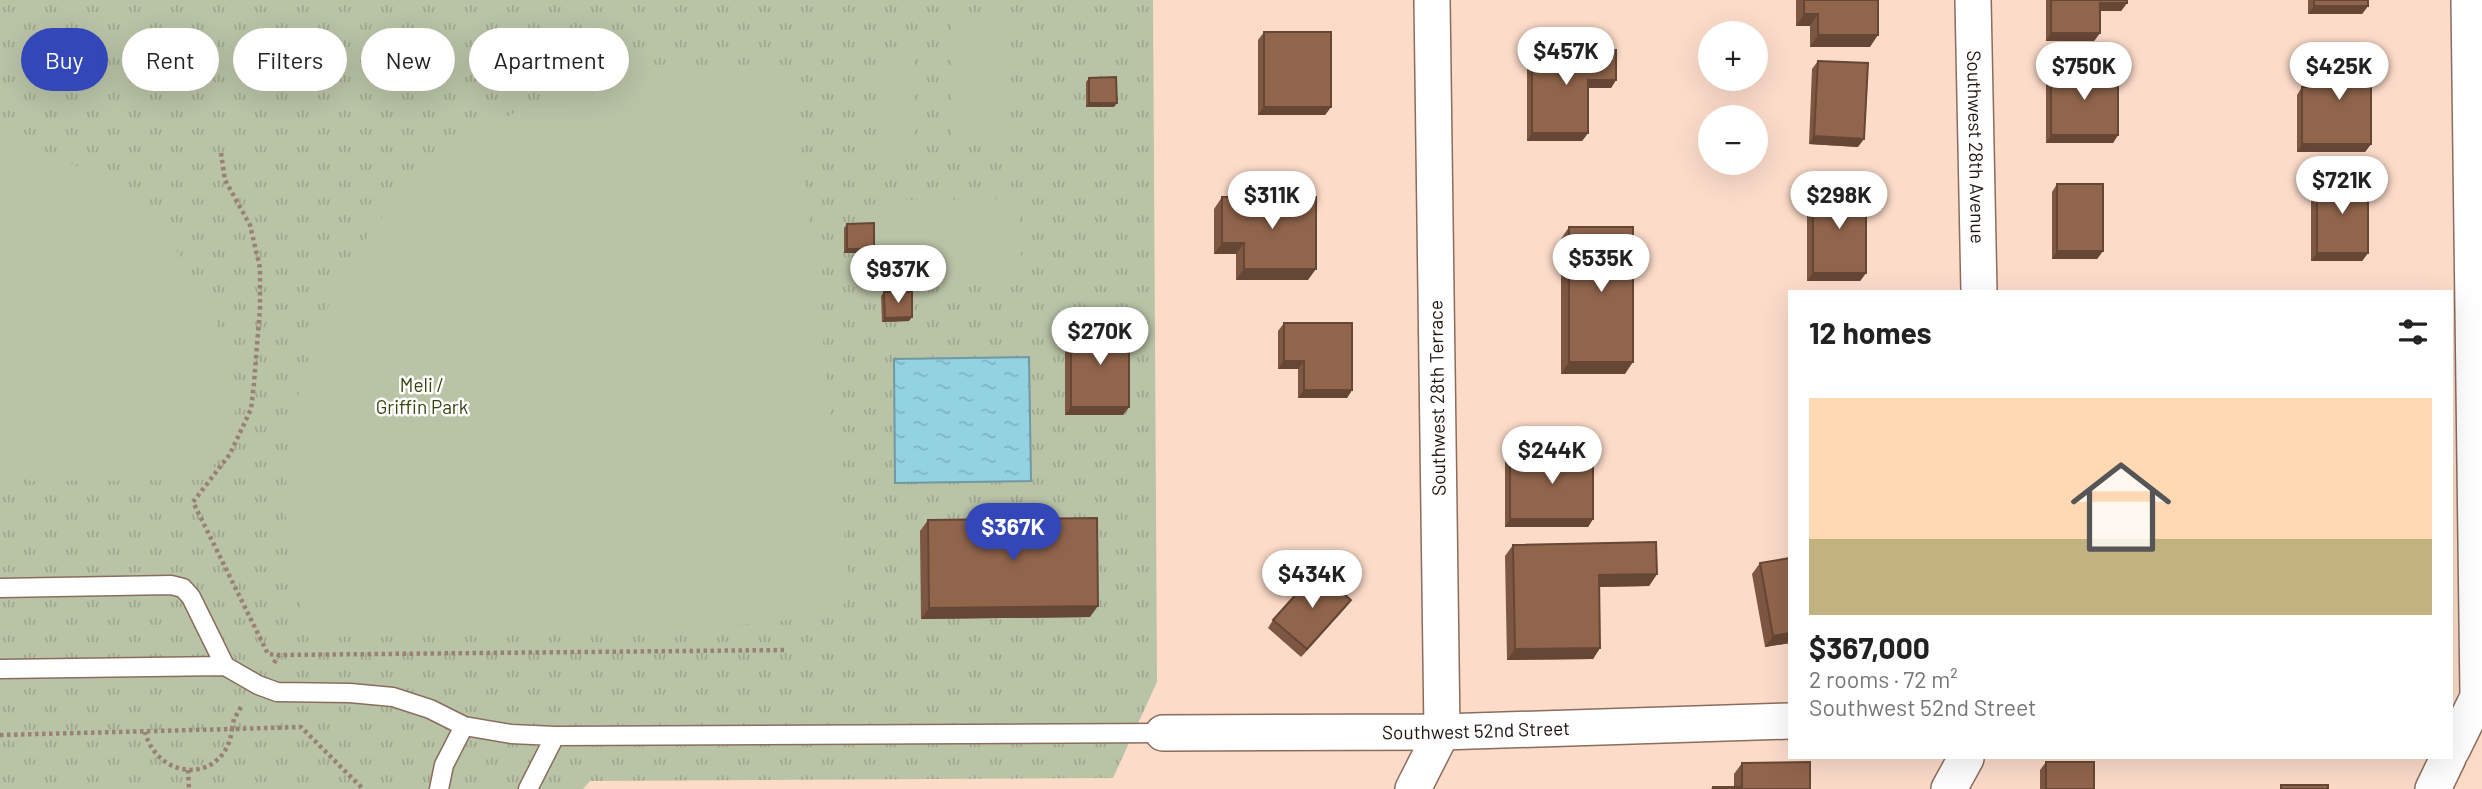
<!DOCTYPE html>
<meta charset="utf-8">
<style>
:root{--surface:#fff;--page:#f2f2f2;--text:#222;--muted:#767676;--accent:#3347b9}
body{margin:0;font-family:Barlow,sans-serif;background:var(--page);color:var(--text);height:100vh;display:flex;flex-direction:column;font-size:26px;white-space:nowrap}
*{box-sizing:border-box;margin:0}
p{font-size:23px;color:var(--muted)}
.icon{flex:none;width:38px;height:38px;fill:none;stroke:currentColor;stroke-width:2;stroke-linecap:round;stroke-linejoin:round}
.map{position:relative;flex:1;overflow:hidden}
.details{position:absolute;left:1788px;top:290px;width:665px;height:469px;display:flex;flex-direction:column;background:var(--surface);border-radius:0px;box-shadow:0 7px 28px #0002}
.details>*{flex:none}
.top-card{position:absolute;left:21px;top:28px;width:665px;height:63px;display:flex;gap:14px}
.tools{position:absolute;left:1698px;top:21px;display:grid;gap:14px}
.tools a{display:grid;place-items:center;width:70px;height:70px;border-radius:50%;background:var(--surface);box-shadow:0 7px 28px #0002;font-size:35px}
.price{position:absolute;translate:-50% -60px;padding:0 16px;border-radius:24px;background:#fff;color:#222;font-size:23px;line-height:46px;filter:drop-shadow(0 2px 4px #0008)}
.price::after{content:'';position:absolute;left:50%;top:42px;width:21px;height:16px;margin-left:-10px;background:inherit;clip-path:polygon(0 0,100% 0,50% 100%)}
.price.selected{background:var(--accent);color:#fff}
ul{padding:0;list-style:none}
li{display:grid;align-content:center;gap:14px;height:371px;padding:0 21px}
li span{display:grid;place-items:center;height:217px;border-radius:0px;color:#555}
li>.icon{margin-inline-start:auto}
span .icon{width:126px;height:126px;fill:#fffc;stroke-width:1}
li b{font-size:30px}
h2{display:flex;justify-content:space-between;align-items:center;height:84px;padding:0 21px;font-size:30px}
.pill{padding:0 24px;border-radius:32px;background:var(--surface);box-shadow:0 7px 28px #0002;font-size:24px;line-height:63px}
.pill.selected{background:var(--accent);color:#fff}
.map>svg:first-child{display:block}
</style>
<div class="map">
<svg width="2482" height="789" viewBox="0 0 2482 789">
<defs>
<pattern id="park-tufts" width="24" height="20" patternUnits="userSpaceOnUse" patternTransform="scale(1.75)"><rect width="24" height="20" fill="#b9c3a6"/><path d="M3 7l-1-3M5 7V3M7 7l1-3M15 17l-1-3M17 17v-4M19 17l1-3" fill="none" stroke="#9fa78e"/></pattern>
<pattern id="water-ripples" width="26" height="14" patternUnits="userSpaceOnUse" patternTransform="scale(1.75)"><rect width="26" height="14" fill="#93d3e1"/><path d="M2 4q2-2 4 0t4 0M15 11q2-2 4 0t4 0" fill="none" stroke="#7eb4c0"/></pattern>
</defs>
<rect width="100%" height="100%" fill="#fcdbc9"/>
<path fill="url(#park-tufts)" d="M0 0H1153L1157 682 1113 778 590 781 583 789H0Z"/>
<path fill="#b9c3a6" d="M952 16H1011V142L952 143Z
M915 50V162H883L881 51Z
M793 69 851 595 833 616 639 634 311 637C302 610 292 583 289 555 275 446 308 313 376 225 424 164 494 115 568 91 643 66 716 70 793 69Z
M0 138C111 164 194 240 225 351 230 372 239 408 234 430 232 441 210 469 203 480L30 481 22 473H0Z
M1020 199 1021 276 883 278 882 200Z"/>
<path fill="url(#water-ripples)" stroke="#7099a1" stroke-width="2" d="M1029 357 1031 481 895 483 894 359Z"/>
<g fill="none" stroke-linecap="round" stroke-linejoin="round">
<g stroke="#8a6d5d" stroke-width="21">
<path id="service" d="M0 588 171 585 183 588 191 597 225 666
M0 669 225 666 258 685 277 692 350 693 393 697 430 709 464 726 511 734 555 736 1163 733
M439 789 444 765 464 726
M528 789 555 736"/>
</g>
<g stroke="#8a6d5d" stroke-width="38">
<g id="minor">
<path id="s1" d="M1973 0 1979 292"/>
<path id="s2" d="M1163 733 1442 732 1790 721"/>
<path d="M2452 750 2478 697 2469 0"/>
<path d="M1413 789 1442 732 1432 0"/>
<path d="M1949 789 1966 758"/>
<path d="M2433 789 2448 758"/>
</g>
</g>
<path stroke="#998275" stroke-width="4.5" stroke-dasharray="3.5 3.5" stroke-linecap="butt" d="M221 153 225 180 250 225 260 268V308L254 383 251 409 230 454 193 502 268 654 279 655
M274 663 279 655 787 650
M241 707 234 719 232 729 301 727 363 789
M0 735 232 729C226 783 159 783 145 732
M188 770 189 789"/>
<use href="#service" stroke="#fff" stroke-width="18"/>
<use href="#minor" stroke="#fff" stroke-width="35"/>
</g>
<path fill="#7d5741" d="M1796 0H1878L1870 47H1810V26H1796Z
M2046 0H2127V3L2121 11H2100V33L2094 41H2046Z
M2308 0H2368V6L2362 14H2308Z
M1264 32 1331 107 1325 115H1258V40Z
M1532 50 1616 80 1611 88H1588V133L1582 141H1527V59Z
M2321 53 2371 144 2365 152H2297V95L2302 87H2315V61Z
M1818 61 1858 147 1809 144 1812 69Z
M2051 69 2118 135 2113 143H2046V77Z
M1089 78 1114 107H1086V82Z
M2317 179 2368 253 2362 261H2311V187Z
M2057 184 2103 251 2097 259H2052V192Z
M1813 189 1866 273 1860 281H1807V197Z
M1222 197 1308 280H1236V254H1214V209Z
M847 224 871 253H844V228Z
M1569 227 1625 374H1561V239Z
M884 292 909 321 882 322 881 296Z
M1284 323 1352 390 1347 398H1298V369H1278V331Z
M1071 327 1129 407 1123 415H1065V335Z
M1510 452 1593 519 1588 527H1505V460Z
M928 520 1090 617 921 619 920 531Z
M1513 545 1657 574 1649 586 1599 587 1600 648 1593 659 1507 660 1505 556Z
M1760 563 1790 643 1765 647 1752 574Z
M1345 608 1301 657 1268 628 1273 620Z
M2046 762 2094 789H2040V770Z
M1742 763 1810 789H1711L1713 787H1734V774Z"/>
<path fill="#664735" d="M2100 3H2127L2121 11H2094Z
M2314 6H2368L2362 14H2308Z
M1804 14H1818L1810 26H1796Z
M2051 33H2100L2094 41H2046Z
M1818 35H1878L1870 47H1810Z
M1588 80H1616L1611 88H1582Z
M1089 103H1117L1114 107H1086Z
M1264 107H1331L1325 115H1258Z
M1532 133H1588L1582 141H1527Z
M2051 135H2118L2113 143H2046Z
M1814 136 1864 139 1858 147 1809 144Z
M2302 144H2371L2365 152H2297Z
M1222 243H1244L1236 254H1214Z
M847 249H874L871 253H844Z
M2057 251H2103L2097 259H2052Z
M2317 253H2368L2362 261H2311Z
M1244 269H1316L1308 280H1236Z
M1813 273H1866L1860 281H1807Z
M912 317 909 321 882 322 885 318Z
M1284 361H1304L1298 369H1278Z
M1569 362H1633L1625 374H1561Z
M1304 390H1352L1347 398H1298Z
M1071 407H1129L1123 415H1065Z
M1510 519H1593L1588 527H1505Z
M1657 574 1649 586 1591 587 1599 575Z
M1351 600 1345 608 1301 657 1307 649Z
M1098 606 1090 617 921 619 929 608Z
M1790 633V643L1765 647 1773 636Z
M1600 648 1593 659 1507 660 1515 649Z"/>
<path fill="#91654c" stroke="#664735" stroke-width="2" d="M1804 0H1878V35H1818V14H1804Z
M2051 0H2127V3H2100V33H2051Z
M2314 0H2368V6H2314Z
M1264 32H1331V107H1264Z
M1532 50H1616V80H1588V133H1532Z
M2321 53H2371V144H2302V87H2321Z
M1818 61 1868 63 1864 139 1814 136Z
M2051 69H2118V135H2051Z
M1116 77 1117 103H1089V78Z
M2317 179H2368V253H2317Z
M2057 184H2103V251H2057Z
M1813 189H1866V273H1813Z
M1222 197H1316V269H1244V243H1222Z
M874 223V249H847V224Z
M1569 227H1633V362H1569Z
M884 292H912V317L885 318Z
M1284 323H1352V390H1304V361H1284Z
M1071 327H1129V407H1071Z
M1510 452H1593V519H1510Z
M1097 518 1098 606 929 608 928 520Z
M1656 542 1657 574 1599 575 1600 648 1515 649 1513 545Z
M1790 558V633L1773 636 1760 563Z
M1317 571 1351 600 1307 649 1273 620Z
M1810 762V789H1713V787H1742V763Z
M2046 762H2094V789H2046Z
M2281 785H2328V789H2281Z"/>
<g text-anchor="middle" stroke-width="5" stroke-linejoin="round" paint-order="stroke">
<g font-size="19" fill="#1e130c" stroke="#fff">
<text dy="7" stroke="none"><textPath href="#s1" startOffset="147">Southwest 28th Avenue</textPath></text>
<text transform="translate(1437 398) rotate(-91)" y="7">Southwest 28th Terrace</text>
<text dy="7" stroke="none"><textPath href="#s2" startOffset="313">Southwest 52nd Street</textPath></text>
</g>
<g font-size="19" fill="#36430d" stroke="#fff">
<text x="422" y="392">Meli /<tspan x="422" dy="22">Griffin Park</tspan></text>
</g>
</g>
</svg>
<div class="tools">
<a>+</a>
<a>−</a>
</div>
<b class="price" style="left:1566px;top:87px">$457K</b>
<b class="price" style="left:2084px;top:102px">$750K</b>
<b class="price" style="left:2339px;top:102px">$425K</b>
<b class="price" style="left:2342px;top:216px">$721K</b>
<b class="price" style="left:1272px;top:231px">$311K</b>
<b class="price" style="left:1839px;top:231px">$298K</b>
<b class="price" style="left:1601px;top:294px">$535K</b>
<b class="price" style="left:898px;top:305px">$937K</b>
<b class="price" style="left:1100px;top:367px">$270K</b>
<b class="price" style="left:1552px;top:486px">$244K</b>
<b class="price selected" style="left:1013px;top:563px">$367K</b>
<b class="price" style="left:1312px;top:610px">$434K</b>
<div class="top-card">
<a class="pill selected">Buy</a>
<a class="pill">Rent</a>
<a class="pill">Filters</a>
<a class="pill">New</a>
<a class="pill">Apartment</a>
</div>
<section class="details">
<h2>12 homes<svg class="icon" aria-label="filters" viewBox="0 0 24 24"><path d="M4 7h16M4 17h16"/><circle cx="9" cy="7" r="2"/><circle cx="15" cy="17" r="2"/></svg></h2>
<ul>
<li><span style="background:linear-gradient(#ffd9b3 65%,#c2b280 0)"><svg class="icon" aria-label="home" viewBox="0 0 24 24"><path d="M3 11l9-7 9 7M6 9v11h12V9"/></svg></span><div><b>$367,000</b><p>2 rooms · 72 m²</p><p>Southwest 52nd Street</p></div></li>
</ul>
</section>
</div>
